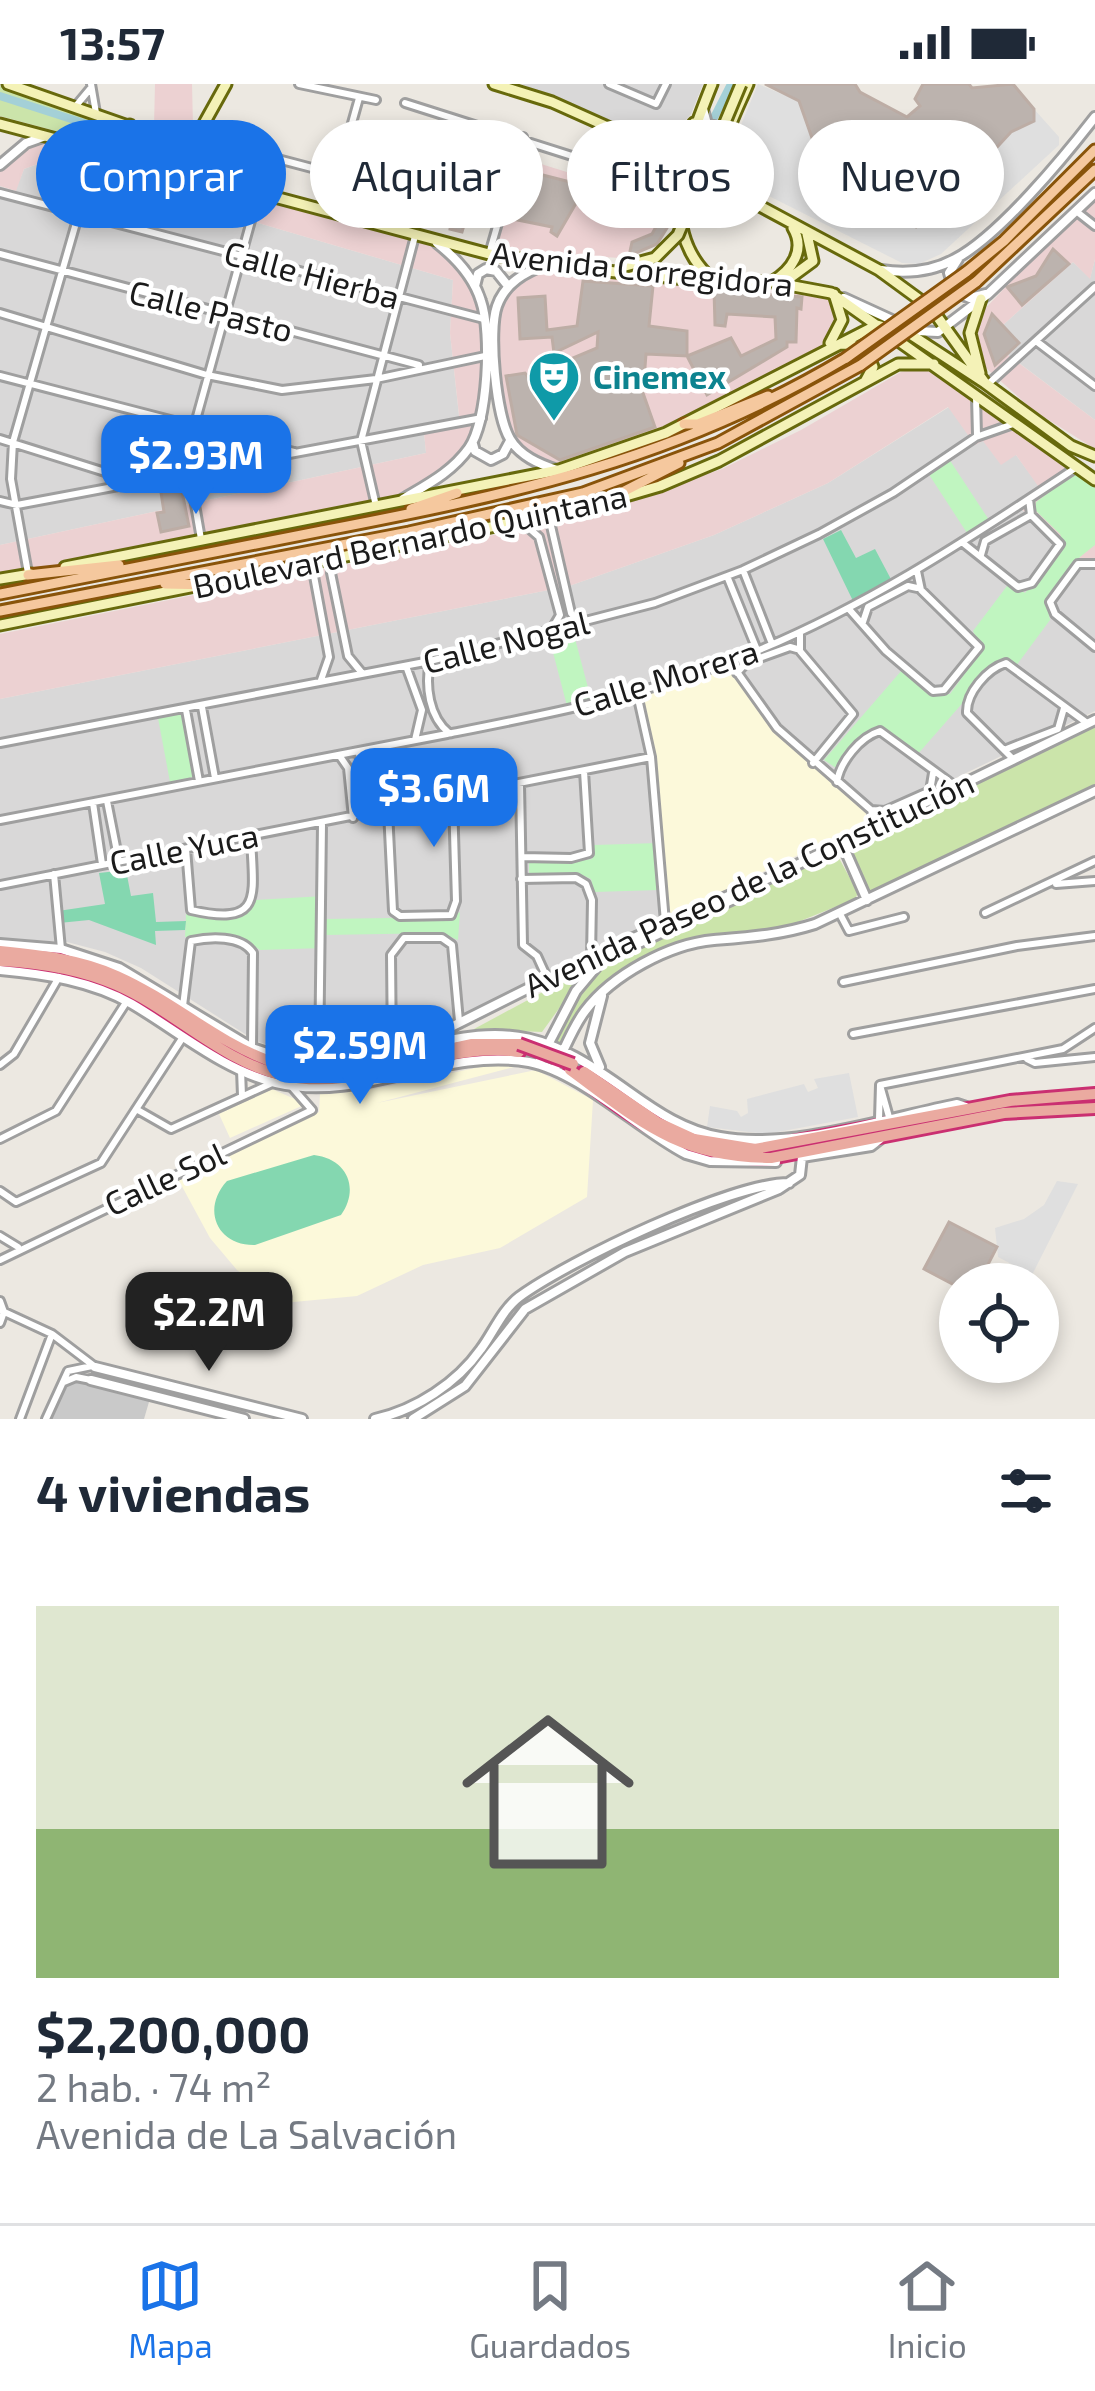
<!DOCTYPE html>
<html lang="es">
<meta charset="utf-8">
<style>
:root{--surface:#fff;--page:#f6f6f7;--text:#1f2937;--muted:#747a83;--line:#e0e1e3;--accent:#1a73e8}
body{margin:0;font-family:"Exo 2",sans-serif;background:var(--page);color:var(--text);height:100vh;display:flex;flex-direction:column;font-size:45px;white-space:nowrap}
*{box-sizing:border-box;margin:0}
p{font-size:39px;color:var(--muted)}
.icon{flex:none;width:66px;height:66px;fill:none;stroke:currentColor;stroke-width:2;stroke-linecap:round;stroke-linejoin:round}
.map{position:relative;height:1335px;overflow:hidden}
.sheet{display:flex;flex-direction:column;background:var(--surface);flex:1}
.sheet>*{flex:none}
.hud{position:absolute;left:36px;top:36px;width:1023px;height:108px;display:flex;gap:24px}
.controls{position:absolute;left:939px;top:1179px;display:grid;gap:24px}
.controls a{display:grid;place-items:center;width:120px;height:120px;border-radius:50%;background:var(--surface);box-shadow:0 6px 18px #0003;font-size:60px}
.price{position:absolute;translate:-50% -102px;padding:0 27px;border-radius:24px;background:var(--accent);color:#fff;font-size:39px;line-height:78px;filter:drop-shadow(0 3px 6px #0008)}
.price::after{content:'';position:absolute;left:50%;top:72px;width:36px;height:27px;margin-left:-18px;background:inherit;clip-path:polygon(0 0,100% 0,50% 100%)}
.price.on{background:#222;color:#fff}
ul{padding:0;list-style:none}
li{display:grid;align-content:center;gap:24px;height:636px;padding:0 36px}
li+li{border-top:3px solid var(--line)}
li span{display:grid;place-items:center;height:372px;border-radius:0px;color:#555}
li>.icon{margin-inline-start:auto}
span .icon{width:216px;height:216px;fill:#fffc;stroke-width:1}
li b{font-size:51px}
h2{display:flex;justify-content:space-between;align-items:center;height:144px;padding:0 36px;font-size:51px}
.pill{padding:0 42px;border-radius:54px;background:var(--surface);box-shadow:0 6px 18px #0003;font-size:42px;line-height:108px}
.pill.on{background:var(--accent);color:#fff}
.status{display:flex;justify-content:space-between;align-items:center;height:84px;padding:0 60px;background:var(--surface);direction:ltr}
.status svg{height:33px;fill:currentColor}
.tabs{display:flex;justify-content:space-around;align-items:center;height:168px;border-top:3px solid var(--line);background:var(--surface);font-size:33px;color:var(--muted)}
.tabs a{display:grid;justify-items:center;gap:6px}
.tabs .on{color:var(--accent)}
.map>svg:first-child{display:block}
</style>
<div class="status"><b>13:57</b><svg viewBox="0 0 49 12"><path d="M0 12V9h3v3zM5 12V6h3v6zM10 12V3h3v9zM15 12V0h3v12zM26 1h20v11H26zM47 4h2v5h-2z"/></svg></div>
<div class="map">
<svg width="1095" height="1335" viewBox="0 0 1095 1335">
<rect width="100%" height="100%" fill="#ece8e1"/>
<path fill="#d9d8d8" d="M521 0H703L691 30 678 45 647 53Z
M46 77 453 196 450 249 460 341 424 349 426 369 0 461V102L15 107 24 85Z
M1095 175V336L1007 270 1003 241 1073 178 1090 194Z
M949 323 975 360 982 356 1016 371 1039 402 1015 420 1095 486V627L402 960 348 972 287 967 256 957 141 884 105 868 67 858 0 854V615L569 502 714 451 828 399Z"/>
<path fill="#ecd1d2" d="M155 0H192L193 42H154Z
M608 49 657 70 676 85 673 133 657 160 620 174 496 166 522 74 589 95Z
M50 51 431 154 465 188 486 236 482 334 461 373 400 417 0 495V461L426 369 424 349 460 340 450 249 453 196 46 77 24 85 16 107 0 102V81L26 59Z
M1095 109V175L1090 195 1073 178 1003 241 1018 260 1008 271 1095 336V365L1033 326 977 276 978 232Z
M547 180 772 198 831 209 840 246 823 266 666 349 559 386 510 357 500 329 494 235 508 202Z
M917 284 933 288 1095 404V486L1014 419 1038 402 1016 371 1001 381 983 357 975 361 948 323 828 399 714 451 569 502 0 615V550L583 433 722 385 801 346 901 288Z"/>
<path fill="#fcf9da" d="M727 582 806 673 873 726 869 737 669 833 659 806 644 615 648 607Z
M500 979 518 982 377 1019 536 986 593 1016 587 1113 500 1164 423 1181 357 1212 283 1219 237 1186 210 1154 178 1095 319 1028 320 1010 364 1007Z
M272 1005 306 1020 230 1054 219 1030Z"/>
<path fill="#c9c9c9" d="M80 1293 151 1311 144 1335H47L61 1300Z"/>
<path fill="#cbe4aa" d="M0 2 127 45 131 59 123 65 0 32Z
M1095 637V703L868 809 845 759Z
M834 765 858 809 855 815 773 848 695 853 665 866 585 923 559 961 550 957 580 907 606 880Z
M589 883 542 948 474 945Z"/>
<path fill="#c0f5c0" d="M949 375 989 436 967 449 928 389Z
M1075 389 1095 404V461L1075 477 1046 516 1050 536 1016 582H995L917 671 878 644 867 647 836 684 824 676 902 586 940 610H950L982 566 973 547 1010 498 1025 509 1064 461 1060 450 1035 426 1036 418Z
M573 547 591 615 567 622 549 553Z
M181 629 193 693 170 698 158 634Z
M658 759 659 806 594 808 591 795 577 789 529 790V774L571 778 592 775 594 761Z
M324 812 325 835 451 833 460 828 458 856 441 849 325 851 324 864 260 866 242 854 185 853 186 830C209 832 245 841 255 816Z"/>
<path fill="#84d7b0" d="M841 446 856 474 875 465 893 499 854 519 823 455Z
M126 786 131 812 153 809 156 838 186 837 185 846 155 847 156 861 89 836 59 839 58 827 105 820 99 789Z
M314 1071C347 1075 360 1104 341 1131L255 1161C217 1162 201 1125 227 1097Z"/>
<path fill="#dfdfdf" d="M758 0 799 17 819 74 867 99 862 113 915 143 959 103 953 96 971 80 977 85 1011 48 1033 37 1034 25 1059 53V61L941 170 919 180 902 179 759 107 767 90 765 83 731 65Z
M849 989 858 1033 767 1050 707 1043 710 1022 737 1027 741 1033 748 1029 747 1015 804 1000 808 1008 818 1004 814 995Z
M1057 1097 1078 1100 1032 1191 998 1173 995 1144 1024 1135 1044 1121Z"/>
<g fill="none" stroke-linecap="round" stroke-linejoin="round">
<path stroke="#a4d0d7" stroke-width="8" d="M0 12 127 53
M149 59 183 60
M694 73 731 0"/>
</g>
<path fill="#bcb3ae" stroke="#bdada5" stroke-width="3" d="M765 0H855L860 8 907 33 920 22 915 15 923 0H969L972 4 1013 0 1034 25V37L1011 48 976 86 971 80 953 96 959 103 916 143 861 112 867 99 819 74 799 17Z
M736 68 765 83 763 87 768 90 759 107 732 93 730 77Z
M642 69 656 76 654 83 669 99 672 136 657 160 629 172 632 158 652 150 663 130 661 108 646 92 637 129 608 122 616 108 631 111Z
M369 86 472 114 462 148 450 145 454 118 439 120 374 103 368 128 360 126Z
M527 87 586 102 557 152 551 148 552 143 513 135Z
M1053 165 1069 180 1022 221 1007 203 1036 192Z
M583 197 653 202 649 242 687 247V272L646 270 643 309 655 343 560 376 517 351 506 292 525 289 528 293 597 264 598 248 554 269 552 253 520 255 518 214 545 212 547 246 577 242Z
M714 206 802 213 801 225 797 224 796 258H787V263L707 311 687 272 731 254 741 272 776 255 775 233 727 230 725 242 715 241Z
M992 230 1019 259 995 281 984 250Z
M180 398 189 442 161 448 157 429 164 428 160 402Z
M949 1138 997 1163 978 1200H960V1204L924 1185Z"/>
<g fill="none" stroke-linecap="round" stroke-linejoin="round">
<g stroke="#9f9f9f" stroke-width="12">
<path id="minor" d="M91 0 96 29
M299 0 376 16
M609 0 656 20 666 0
M405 19 594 79
M75 23 90 5
M186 55 242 68
M384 64 507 100
M207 73 215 95
M167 81 222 70 255 69 331 89 340 82 359 14
M0 109 484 235
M1076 127 1095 142
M0 170 419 281
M489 170 523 53
M0 229 207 291 282 306 376 295 485 272
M1036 257 1095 302
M0 292 294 368
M987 301 1095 203
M976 313 977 351
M0 355 140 399
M0 417 17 421 482 334
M376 422 361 357 415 152
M555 433 551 442 571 529 581 541
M523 439 539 453 560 531 550 548
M201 455 189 386 191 354 259 108
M963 459 1018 503 1032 499 1060 460 1031 431 1029 415
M981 471 985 457 1031 431
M337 477 331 489 348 572 362 589
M1095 480H1078L1050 518 1055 530 1095 563
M305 483 314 492 329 573 321 596
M743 486 772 560
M28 489 11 395 13 358 97 66
M727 492 757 566
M848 524 886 567 933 607 944 606 979 563 921 506 917 487
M863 538 868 523 908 502 917 504
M800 549V567L853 630 813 679
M430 577C425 602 429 633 449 649
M730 578 777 644 871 726 875 739
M406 582 422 626 415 656
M737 589 746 579 790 563 797 565
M637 610 651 673 665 838
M202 623 215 694
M186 626 199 697
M0 659 430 577 655 519 743 486 819 450 893 409 976 353 1016 339
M1004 666 1058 645 1064 624
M359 668 365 719 371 731
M339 671 348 684 353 734
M1013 675 967 629C966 609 987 585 1006 579L1087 639
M837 698C840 678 860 653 880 647L955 702
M520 700 523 861 537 872 547 894
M107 717 119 778
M93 719 102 780
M871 726 885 727 930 707 933 689
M388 727 393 827 400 832 451 831 456 817 453 715
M0 736C149 708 298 679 447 650 543 631 637 613 729 578 854 531 966 457 1077 383
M186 765 191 826C265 843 253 811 251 752
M522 773 571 774 589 769 584 687
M54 790 61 865
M521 795 576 794 586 800 592 816 591 873
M1056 800 1095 797
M0 801 651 673
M985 829 1095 777
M840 830 849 847 904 833
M843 898 1017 862 1095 852
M183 922 191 857C210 853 241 851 253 869L252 964
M853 950 1095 905
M392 970 391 871 404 854H442L452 861 459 937
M1027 975 1035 979 1095 973
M319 980 322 740
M0 981 14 970 59 893
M241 986 242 1012
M880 1001 1063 965 1095 944
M880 1001 889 1033
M291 1002 312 1026
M136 1025 171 1045 272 999
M879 1035 880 1001
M0 1055 56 1027 127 917
M0 1107 16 1118 101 1079 183 953
M0 1152 18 1163
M0 1176 312 1026
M0 1217 4 1228 0 1239
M0 1226 52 1250 94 1282
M64 1298 76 1293 91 1296
M20 1335 52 1250
M46 1335 68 1287 92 1282"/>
</g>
<g stroke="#9f9f9f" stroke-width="14">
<path id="tertiary" d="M703 25 707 40 723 45
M0 81 26 59 43 53
M958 175 949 189 954 207 970 214 986 210
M547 180C525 188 505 199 497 222 488 247 496 332 510 355 520 372 539 380 557 386
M881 186C907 190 931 188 955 175 999 152 1064 73 1095 33
M475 202 478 190 486 185 496 187 508 202
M844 214 916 247 938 248 988 210 1095 109
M473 360 475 367 491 376 503 370 510 357
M403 415C428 400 452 388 469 364 488 337 492 249 481 217 474 194 456 174 437 159
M841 757 867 816
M0 860 61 865 119 884 252 964 285 975 319 980 366 976 405 966 591 873 778 790 1095 636
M0 886C45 890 92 897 132 920 178 947 223 986 276 999 363 1019 443 963 529 978 580 988 638 1045 686 1070L710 1077 776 1078
M414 964C513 938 548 950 629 1008 657 1028 685 1047 720 1053 790 1066 887 1034 957 1020L966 1023
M538 980 576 907 602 876 740 812
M600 983 590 959 602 912
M554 986C564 967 572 944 585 927 612 891 669 860 714 856 750 853 780 851 815 840L1095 707
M802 1073 871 1062 880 1055
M95 1283 302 1335
M91 1296 244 1335
M375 1335C416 1326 457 1299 481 1265 493 1249 502 1226 519 1213 568 1177 731 1099 789 1099
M413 1335 465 1302 525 1225 625 1168 779 1105 800 1091 802 1073"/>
</g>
<g stroke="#67690c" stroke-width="15">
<path id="secondary" d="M8 0 151 50 184 52 201 45 226 0
M494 0 552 18 637 56 879 186 931 224 985 299 1071 362 1095 372
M712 0C687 63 653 146 714 197
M0 40 489 170 576 184 706 197 772 198 831 209 1095 396
M656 61 681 57 694 39
M124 69 135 61 136 50 130 41
M725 103C712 70 735 31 748 0
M772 198C792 186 806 166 793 144
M783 199 813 177 807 150
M830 259 842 236 834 210
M840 260C859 260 867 265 873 283L866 296
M980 289 970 249 981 215
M65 483 559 386 666 349 877 241 910 250 985 299
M0 495 31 490
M0 541 581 425 660 402 719 377 898 280H934"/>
</g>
<g stroke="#89540a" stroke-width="15">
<path id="primary" d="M966 188 1004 157 1095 66
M976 198 1095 86
M684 340H698L768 312
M603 418 679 379
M411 425 457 409
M28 491 119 481
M165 500 213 501
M0 510C107 489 215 468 322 447 514 410 675 376 846 274
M0 527 409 448 583 409 718 359 861 281"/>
</g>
<g stroke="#ca2f71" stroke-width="16">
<path id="trunk" d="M0 867C40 871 80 875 117 892 202 930 258 1004 362 984
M0 877C40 879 79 885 116 901 174 926 221 978 285 992 364 1009 441 956 519 968
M404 975 472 960H519
M570 986C642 1039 678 1073 771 1074L1004 1029 1095 1024
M584 988 657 1038 694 1055 755 1065 1010 1017 1095 1010"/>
</g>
<use href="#minor" stroke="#fff" stroke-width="6"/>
<use href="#tertiary" stroke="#fff" stroke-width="8"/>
<use href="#secondary" stroke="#f4f2b7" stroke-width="9"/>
<use href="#primary" stroke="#f5c89e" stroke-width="9"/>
<use href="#trunk" stroke="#eaaaa0" stroke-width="10"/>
<g stroke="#67690c" stroke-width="15" stroke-linecap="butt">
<path id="secondary-bridge" d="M622 183 655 174 678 151 741 0"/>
</g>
<g stroke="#89540a" stroke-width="15" stroke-linecap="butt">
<path id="primary-bridge" d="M846 274 966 188
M861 281 976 198"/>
</g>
<g stroke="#ca2f71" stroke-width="16" stroke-linecap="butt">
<path id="trunk-bridge" d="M519 960 573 980"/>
</g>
<use href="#secondary-bridge" stroke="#f4f2b7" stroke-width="9"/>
<use href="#primary-bridge" stroke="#f5c89e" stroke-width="9"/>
<use href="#trunk-bridge" stroke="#eaaaa0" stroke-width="10"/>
</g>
<defs>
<g id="theatre-pin" transform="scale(2.7)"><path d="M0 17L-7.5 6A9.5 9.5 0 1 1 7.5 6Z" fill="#0f9aa8" stroke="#fff"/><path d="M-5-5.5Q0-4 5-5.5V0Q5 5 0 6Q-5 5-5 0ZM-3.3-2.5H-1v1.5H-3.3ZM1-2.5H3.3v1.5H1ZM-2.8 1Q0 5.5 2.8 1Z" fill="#fff"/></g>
</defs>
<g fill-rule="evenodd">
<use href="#theatre-pin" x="554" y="293"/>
</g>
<g text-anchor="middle" stroke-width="9" stroke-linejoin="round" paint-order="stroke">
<g font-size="33" fill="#1b1b1b" stroke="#fff">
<text transform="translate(642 185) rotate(6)" y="12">Avenida Corregidora</text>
<text transform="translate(312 191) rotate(15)" y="12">Calle Hierba</text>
<text transform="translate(211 227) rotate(14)" y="12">Calle Pasto</text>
<text transform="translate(410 457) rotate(-12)" y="12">Boulevard Bernardo Quintana</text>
<text transform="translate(506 558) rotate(-14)" y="12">Calle Nogal</text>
<text transform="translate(666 594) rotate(-17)" y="12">Calle Morera</text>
<text transform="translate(184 765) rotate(-11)" y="12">Calle Yuca</text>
<text transform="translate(749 800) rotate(-25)" y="12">Avenida Paseo de la Constitución</text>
<text transform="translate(165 1095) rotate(-25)" y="12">Calle Sol</text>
</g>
<g font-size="33" font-weight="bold" fill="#0d838f" stroke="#fff" text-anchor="start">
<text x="593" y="305">Cinemex</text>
</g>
</g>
</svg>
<div class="controls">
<a><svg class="icon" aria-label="locate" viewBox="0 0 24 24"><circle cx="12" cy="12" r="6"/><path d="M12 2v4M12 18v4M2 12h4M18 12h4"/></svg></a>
</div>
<b class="price" style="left:196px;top:433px">$2.93M</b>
<b class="price" style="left:434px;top:766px">$3.6M</b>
<b class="price" style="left:360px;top:1023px">$2.59M</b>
<b class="price on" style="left:209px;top:1290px">$2.2M</b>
<div class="hud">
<a class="pill on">Comprar</a>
<a class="pill">Alquilar</a>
<a class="pill">Filtros</a>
<a class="pill">Nuevo</a>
</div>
</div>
<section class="sheet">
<h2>4 viviendas<svg class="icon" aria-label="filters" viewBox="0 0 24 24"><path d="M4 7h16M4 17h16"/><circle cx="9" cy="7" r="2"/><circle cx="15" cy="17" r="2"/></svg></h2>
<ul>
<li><span style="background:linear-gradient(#dfe7d0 60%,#8fb573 0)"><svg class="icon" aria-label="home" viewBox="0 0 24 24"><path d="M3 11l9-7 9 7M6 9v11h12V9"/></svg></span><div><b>$2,200,000</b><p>2 hab. · 74 m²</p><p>Avenida de La Salvación</p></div></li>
</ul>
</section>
<nav class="tabs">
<a class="on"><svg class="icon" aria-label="map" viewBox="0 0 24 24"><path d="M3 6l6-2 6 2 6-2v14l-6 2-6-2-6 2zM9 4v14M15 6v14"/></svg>Mapa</a>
<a><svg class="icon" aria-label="saved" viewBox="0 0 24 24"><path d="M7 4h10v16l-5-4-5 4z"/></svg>Guardados</a>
<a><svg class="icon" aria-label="home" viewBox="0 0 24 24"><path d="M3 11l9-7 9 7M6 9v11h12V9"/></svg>Inicio</a>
</nav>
